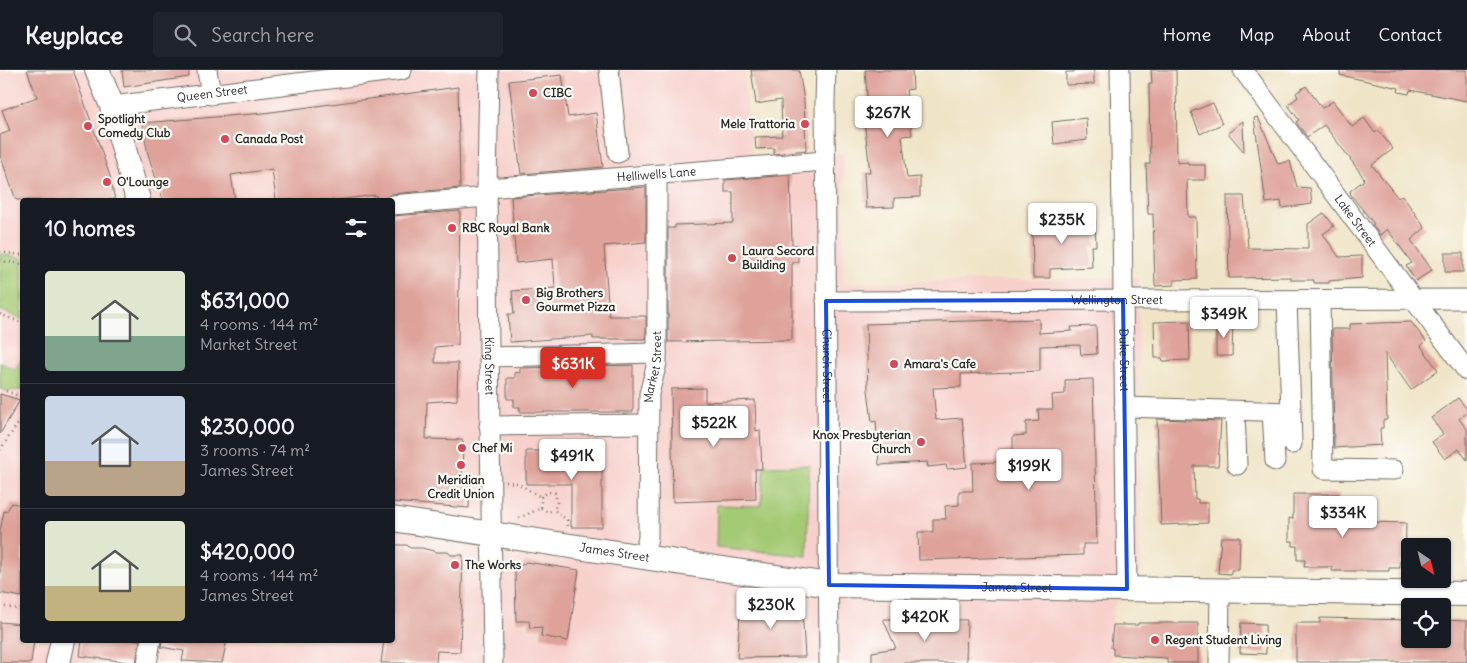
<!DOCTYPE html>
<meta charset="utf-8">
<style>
:root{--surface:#171b24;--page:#20242c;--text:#f1f3f6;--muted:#9ea1a6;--line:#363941;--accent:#d93025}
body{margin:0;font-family:Delius,sans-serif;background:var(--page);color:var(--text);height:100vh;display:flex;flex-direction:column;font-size:19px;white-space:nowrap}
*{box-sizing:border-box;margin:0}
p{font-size:16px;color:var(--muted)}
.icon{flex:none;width:28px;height:28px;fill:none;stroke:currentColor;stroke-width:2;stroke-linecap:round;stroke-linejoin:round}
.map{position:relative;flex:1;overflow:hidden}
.sheet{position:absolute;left:20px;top:128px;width:375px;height:445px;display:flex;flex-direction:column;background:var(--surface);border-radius:5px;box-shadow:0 1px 4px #0004}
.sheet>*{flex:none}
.needle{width:32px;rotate:145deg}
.fabs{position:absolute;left:1401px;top:468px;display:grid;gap:10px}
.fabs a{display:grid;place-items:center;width:50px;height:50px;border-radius:5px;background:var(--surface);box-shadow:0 1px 4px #0004;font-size:25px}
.price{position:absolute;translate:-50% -42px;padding:0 11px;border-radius:5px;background:#fff;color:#222;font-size:16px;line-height:32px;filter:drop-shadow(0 1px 2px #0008)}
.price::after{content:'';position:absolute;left:50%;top:30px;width:15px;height:11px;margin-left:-8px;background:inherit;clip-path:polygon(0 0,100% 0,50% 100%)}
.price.selected{background:var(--accent);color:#fff}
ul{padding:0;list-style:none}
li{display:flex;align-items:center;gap:15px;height:125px;padding:0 25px}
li+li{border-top:1px solid var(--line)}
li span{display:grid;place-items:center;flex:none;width:140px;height:100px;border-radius:5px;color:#555}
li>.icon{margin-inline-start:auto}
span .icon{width:60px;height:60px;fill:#fffc;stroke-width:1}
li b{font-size:21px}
h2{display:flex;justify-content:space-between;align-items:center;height:60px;padding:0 25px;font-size:21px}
header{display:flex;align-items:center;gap:30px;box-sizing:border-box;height:70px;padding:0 25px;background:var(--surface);border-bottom:1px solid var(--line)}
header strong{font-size:24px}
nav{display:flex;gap:28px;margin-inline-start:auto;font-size:18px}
.search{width:350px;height:45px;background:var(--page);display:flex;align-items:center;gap:12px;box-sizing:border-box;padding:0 18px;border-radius:5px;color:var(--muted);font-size:19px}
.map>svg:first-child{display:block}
</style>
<header>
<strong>Keyplace</strong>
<div class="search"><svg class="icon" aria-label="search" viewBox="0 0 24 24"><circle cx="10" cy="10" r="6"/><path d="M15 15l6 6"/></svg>Search here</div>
<nav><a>Home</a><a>Map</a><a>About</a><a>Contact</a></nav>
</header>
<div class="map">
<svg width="1467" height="593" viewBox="0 0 1467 593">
<rect width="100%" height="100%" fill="#fdfcf7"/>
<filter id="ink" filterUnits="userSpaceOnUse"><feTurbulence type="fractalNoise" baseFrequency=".02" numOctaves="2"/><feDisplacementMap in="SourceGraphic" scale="10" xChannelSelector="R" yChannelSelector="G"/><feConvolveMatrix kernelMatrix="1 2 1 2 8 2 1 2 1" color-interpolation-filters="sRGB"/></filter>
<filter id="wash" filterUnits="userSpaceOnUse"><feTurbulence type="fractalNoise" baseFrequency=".0096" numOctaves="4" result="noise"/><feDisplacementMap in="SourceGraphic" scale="20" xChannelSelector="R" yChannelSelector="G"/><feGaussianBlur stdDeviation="1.12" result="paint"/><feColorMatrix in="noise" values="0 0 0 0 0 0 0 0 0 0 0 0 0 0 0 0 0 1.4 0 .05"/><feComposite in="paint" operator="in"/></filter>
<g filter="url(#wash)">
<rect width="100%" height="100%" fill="#f0e4c7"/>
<path fill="#f7d0cc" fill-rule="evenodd" d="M0 0H744L752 85 843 83 844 213 1138 208 1140 502 1113 538 1111 593H0ZM22 130H392V570H22Z"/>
<path fill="#a4c974" stroke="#687a50" d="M0 184 22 188V249L0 240Z
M22 289V320L6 321 0 318V293L15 299Z
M809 395 807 486 716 477 717 435 761 436 764 396Z"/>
<g id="blocks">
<path fill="#dea29a" d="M27 0H73L110 106 115 130H16L0 85V65L10 61 2 40 37 27Z
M122 0H189V7L124 17Z
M751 0H799L804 31 806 80 774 84V78L756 79 755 67 782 66 781 30 756 34Z
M865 0H912L913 19 906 20 912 65 902 66 907 108 920 107V127L894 128V137L866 138 864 102H870L864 50H869Z
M1074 0H1094V14L1066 15V2H1074Z
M1151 0H1176L1177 93 1188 92V95H1205V110H1187L1188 147H1196L1197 209 1174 210V215L1155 216 1153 144H1148L1146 94H1150L1149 14H1152Z
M1340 0H1467V31L1410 20 1409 24 1398 22 1399 18 1340 5Z
M562 5 568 47 596 43 603 97 521 104 509 11Z
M1306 16 1322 38 1333 31 1352 57 1364 48 1375 63 1378 60 1393 79 1372 95 1398 128 1402 125 1425 158 1411 170 1432 200 1416 211 1406 196 1412 193 1387 159 1380 165 1372 155 1374 154 1351 125 1350 121 1363 111 1364 108 1345 82 1324 55 1307 67 1296 52 1299 50 1288 35 1298 27 1296 23Z
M458 17 460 118 391 124 382 130H377L376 125 336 130H276L272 99 231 105 235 130H163L148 84 142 53 264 43Z
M1213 33 1222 54 1200 64 1191 42Z
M1258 47 1278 94 1290 91 1297 117 1310 118 1312 134 1282 138 1281 131 1266 133 1254 48Z
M1086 48 1087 70 1054 74 1052 52Z
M1243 51 1244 82 1228 63Z
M790 105 792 175H798V192H792V270L668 272V158H675V155L733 153V122H725V110Z
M646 117V172L604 176 609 246H646V269H593V266L510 272 508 244H514L512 221 555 218 553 189 516 193 511 127Z
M1227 126H1244L1248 178 1308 179V154L1324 143 1334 156 1323 164 1339 187 1362 186V208L1329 211V213H1314V210H1291V207L1229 208Z
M460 141 458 275 435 277V293H458L457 330 427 332 426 369 463 370 462 409H470L469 438 392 432V146Z
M1095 149 1096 176H1091L1092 197 1050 199V208H1033L1032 151Z
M1445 183H1463V202H1445Z
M1039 249V263L1072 261 1071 257 1096 256 1097 284 1081 285 1080 275 1040 276V301L961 304V317L933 318 936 350 962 348 967 397 947 399 946 395 928 397 927 392 879 395 876 351 872 352 868 320 866 254Z
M1189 251 1190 290 1163 291 1162 288H1155L1154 252Z
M1411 252 1426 271 1421 276 1438 300 1411 320 1385 283 1387 350H1383V358H1380L1381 375 1334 378 1332 259H1350V254Z
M1216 253H1233L1232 286H1216Z
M633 295V342H520V337H514V329H507V308H515V302L520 303V298Z
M1093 309 1097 474H1083V485L919 490 918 462H933V449H946L945 436 959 435V421H973L972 393 1000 392 999 380H1013V366L1026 365V352L1039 351 1038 339H1053L1052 325 1065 324V310Z
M705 318V332L755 330 756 361 760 360 762 399H755L756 429 673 432 671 319Z
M0 324 20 330 0 364Z
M1458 328 1467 339V343L1459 349 1467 359V390L1459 379 1445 389 1432 372 1443 364 1431 348Z
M1157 349 1221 351 1218 396H1194L1195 429H1198V433H1208V453L1161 455Z
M526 381H602V457H571V414H526Z
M1293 424H1339V451L1406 453 1405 491H1400V498H1389V501H1332V497H1304L1305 490H1297V476H1293V471H1289V448L1293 449Z
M12 433 22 435V527L0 523V461L4 441 6 442Z
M1221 467H1240L1239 500H1231V504L1218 503Z
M392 475H407L410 478H422L437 482H448L451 485H463L460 582 437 581 436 593H381L384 570H392Z
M526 492 579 500 568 571 541 566 542 557 530 558 529 551H516L515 500Z
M741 530 797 533 802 537 805 587 737 588Z
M1320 548 1410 550V569H1442V550L1467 551V592H1296V553H1320Z
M883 549 967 550 966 593H872V582L896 578Z
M0 552 22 554V570H34L31 593H0Z
M1138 553H1198V593H1167V588L1113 585V578H1111L1113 555H1138Z
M1241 553 1265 554 1266 584 1240 583Z
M82 570H140L136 593 80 586Z
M162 570H227L222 593 182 591 184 581 161 577Z"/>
</g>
</g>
<g filter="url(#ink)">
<use href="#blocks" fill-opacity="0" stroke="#706c62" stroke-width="1"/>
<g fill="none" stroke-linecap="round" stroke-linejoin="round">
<g stroke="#706c62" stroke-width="21">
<g id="minor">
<path d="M207 0 211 25"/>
<path id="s1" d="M489 0 487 118 493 593"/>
<path d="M609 0 618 83"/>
<path id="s2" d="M826 0 825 32 829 593"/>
<path id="s3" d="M1120 0 1127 519"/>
<path id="s4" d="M1243 0 1467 301"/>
<path id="s5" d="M112 36 402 0"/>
<path id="s6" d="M487 118 825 91"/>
<path d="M392 135 487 127"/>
<path d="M1320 230 1323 399 1394 400"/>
<path id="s7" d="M826 231 1467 229"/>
<path d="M489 287 657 283"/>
<path d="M1124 337 1291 342 1287 230"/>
<path d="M1235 341 1237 395"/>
<path d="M1272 342 1275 391"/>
<path d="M1291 342 1292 374"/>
<path d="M489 356 648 354"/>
<path id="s8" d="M644 487 648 467 649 324 657 293V106"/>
<path d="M147 593 151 570"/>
<path d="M1219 593 1220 521"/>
</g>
</g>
<g stroke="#706c62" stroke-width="26">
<g id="major">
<path d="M97 0 112 36 138 130"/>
<path id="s9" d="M392 449 829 515 1467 524"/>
<path d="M58 593 63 570"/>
</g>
</g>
<path stroke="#706c62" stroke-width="2.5" stroke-dasharray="1 4" stroke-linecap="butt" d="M0 182 22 185
M0 191 22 194
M0 244 22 253
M6 321 22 327
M0 380 22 348
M506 412 517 413 541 427
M541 438 548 442 554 440
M519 448 541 438V427L548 422 555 423 557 432 554 440 567 450 568 457
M0 536 22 540"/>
<use href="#minor" stroke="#fff" stroke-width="19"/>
<use href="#major" stroke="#fff" stroke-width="24"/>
</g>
</g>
<path fill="none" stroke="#1d4ed8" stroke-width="4" stroke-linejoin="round" d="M1123 230 1127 519 829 515 826 231Z"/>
<g fill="#d1495b" stroke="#fdfcf7" stroke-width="2">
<circle cx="533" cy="23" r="5"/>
<circle cx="805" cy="54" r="5"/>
<circle cx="88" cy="56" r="5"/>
<circle cx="225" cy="69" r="5"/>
<circle cx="107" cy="112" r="5"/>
<circle cx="452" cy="158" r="5"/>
<circle cx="732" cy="188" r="5"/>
<circle cx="526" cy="230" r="5"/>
<circle cx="894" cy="294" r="5"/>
<circle cx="921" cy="372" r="5"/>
<circle cx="462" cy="378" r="5"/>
<circle cx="461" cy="395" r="5"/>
<circle cx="455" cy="495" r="5"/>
<circle cx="1155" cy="570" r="5"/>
</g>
<g text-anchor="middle" stroke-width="4.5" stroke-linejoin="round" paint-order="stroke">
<g font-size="12" font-weight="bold" fill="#2b2b2b" stroke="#fdfcf7" text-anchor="start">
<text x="543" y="27">CIBC</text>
<text x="98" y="53">Spotlight<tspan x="98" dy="14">Comedy Club</tspan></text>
<text x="795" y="58" text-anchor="end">Mele Trattoria</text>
<text x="235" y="73">Canada Post</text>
<text x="117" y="116">O'Lounge</text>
<text x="462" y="162">RBC Royal Bank</text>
<text x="742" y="185">Laura Secord<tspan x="742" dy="14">Building</tspan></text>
<text x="536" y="227">Big Brothers<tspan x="536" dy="14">Gourmet Pizza</tspan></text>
<text x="904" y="298">Amara's Cafe</text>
<text x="911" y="369" text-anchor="end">Knox Presbyterian<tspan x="911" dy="14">Church</tspan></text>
<text x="472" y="382">Chef Mi</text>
<text x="461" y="414" text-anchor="middle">Meridian<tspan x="461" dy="14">Credit Union</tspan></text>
<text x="465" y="499">The Works</text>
<text x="1165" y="574">Regent Student Living</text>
</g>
<g font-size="12" fill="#2b2b2b" stroke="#fdfcf7">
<text dy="4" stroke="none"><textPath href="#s5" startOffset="101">Queen Street</textPath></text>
<text dy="4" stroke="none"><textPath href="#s6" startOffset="170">Helliwells Lane</textPath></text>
<text dy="4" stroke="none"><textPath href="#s4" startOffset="188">Lake Street</textPath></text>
<text dy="4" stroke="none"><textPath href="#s7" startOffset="291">Wellington Street</textPath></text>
<text dy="4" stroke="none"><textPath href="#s3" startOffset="290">Duke Street</textPath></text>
<text dy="4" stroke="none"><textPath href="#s2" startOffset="296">Church Street</textPath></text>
<text dy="4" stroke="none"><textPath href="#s1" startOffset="296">King Street</textPath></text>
<text dy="4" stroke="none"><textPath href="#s8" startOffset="191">Market Street</textPath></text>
<text dy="4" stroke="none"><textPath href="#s9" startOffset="225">James Street</textPath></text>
<text dy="4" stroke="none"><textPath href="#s9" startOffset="630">James Street</textPath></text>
</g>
</g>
</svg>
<div class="fabs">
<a><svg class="needle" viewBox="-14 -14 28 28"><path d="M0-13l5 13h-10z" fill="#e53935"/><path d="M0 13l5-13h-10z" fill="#9ea1a6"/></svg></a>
<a><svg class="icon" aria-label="locate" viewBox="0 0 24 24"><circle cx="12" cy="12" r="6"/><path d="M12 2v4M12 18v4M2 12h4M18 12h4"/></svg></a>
</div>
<b class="price" style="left:888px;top:68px">$267K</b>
<b class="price" style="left:1062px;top:175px">$235K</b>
<b class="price" style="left:1224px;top:269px">$349K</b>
<b class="price selected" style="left:573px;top:319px">$631K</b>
<b class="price" style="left:714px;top:378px">$522K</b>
<b class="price" style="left:572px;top:411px">$491K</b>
<b class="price" style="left:1029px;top:421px">$199K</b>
<b class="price" style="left:1343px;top:468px">$334K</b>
<b class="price" style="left:771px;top:560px">$230K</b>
<b class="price" style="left:925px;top:572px">$420K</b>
<section class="sheet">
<h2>10 homes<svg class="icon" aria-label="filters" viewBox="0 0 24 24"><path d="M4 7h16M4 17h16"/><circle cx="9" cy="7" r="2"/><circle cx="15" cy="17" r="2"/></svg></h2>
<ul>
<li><span style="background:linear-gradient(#dfe7d0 65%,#7fa58c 0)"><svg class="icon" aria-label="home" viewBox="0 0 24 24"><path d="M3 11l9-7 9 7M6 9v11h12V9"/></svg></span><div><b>$631,000</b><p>4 rooms · 144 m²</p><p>Market Street</p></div></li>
<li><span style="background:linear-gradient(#c9d6e8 65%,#b9a48a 0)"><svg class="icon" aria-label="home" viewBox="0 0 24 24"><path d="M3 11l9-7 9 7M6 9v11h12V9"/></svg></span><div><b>$230,000</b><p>3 rooms · 74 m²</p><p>James Street</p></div></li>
<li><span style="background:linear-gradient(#dfe7d0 65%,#c2b280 0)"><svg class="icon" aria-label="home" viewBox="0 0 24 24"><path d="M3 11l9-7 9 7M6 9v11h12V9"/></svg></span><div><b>$420,000</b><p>4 rooms · 144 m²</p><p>James Street</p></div></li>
</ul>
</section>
</div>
